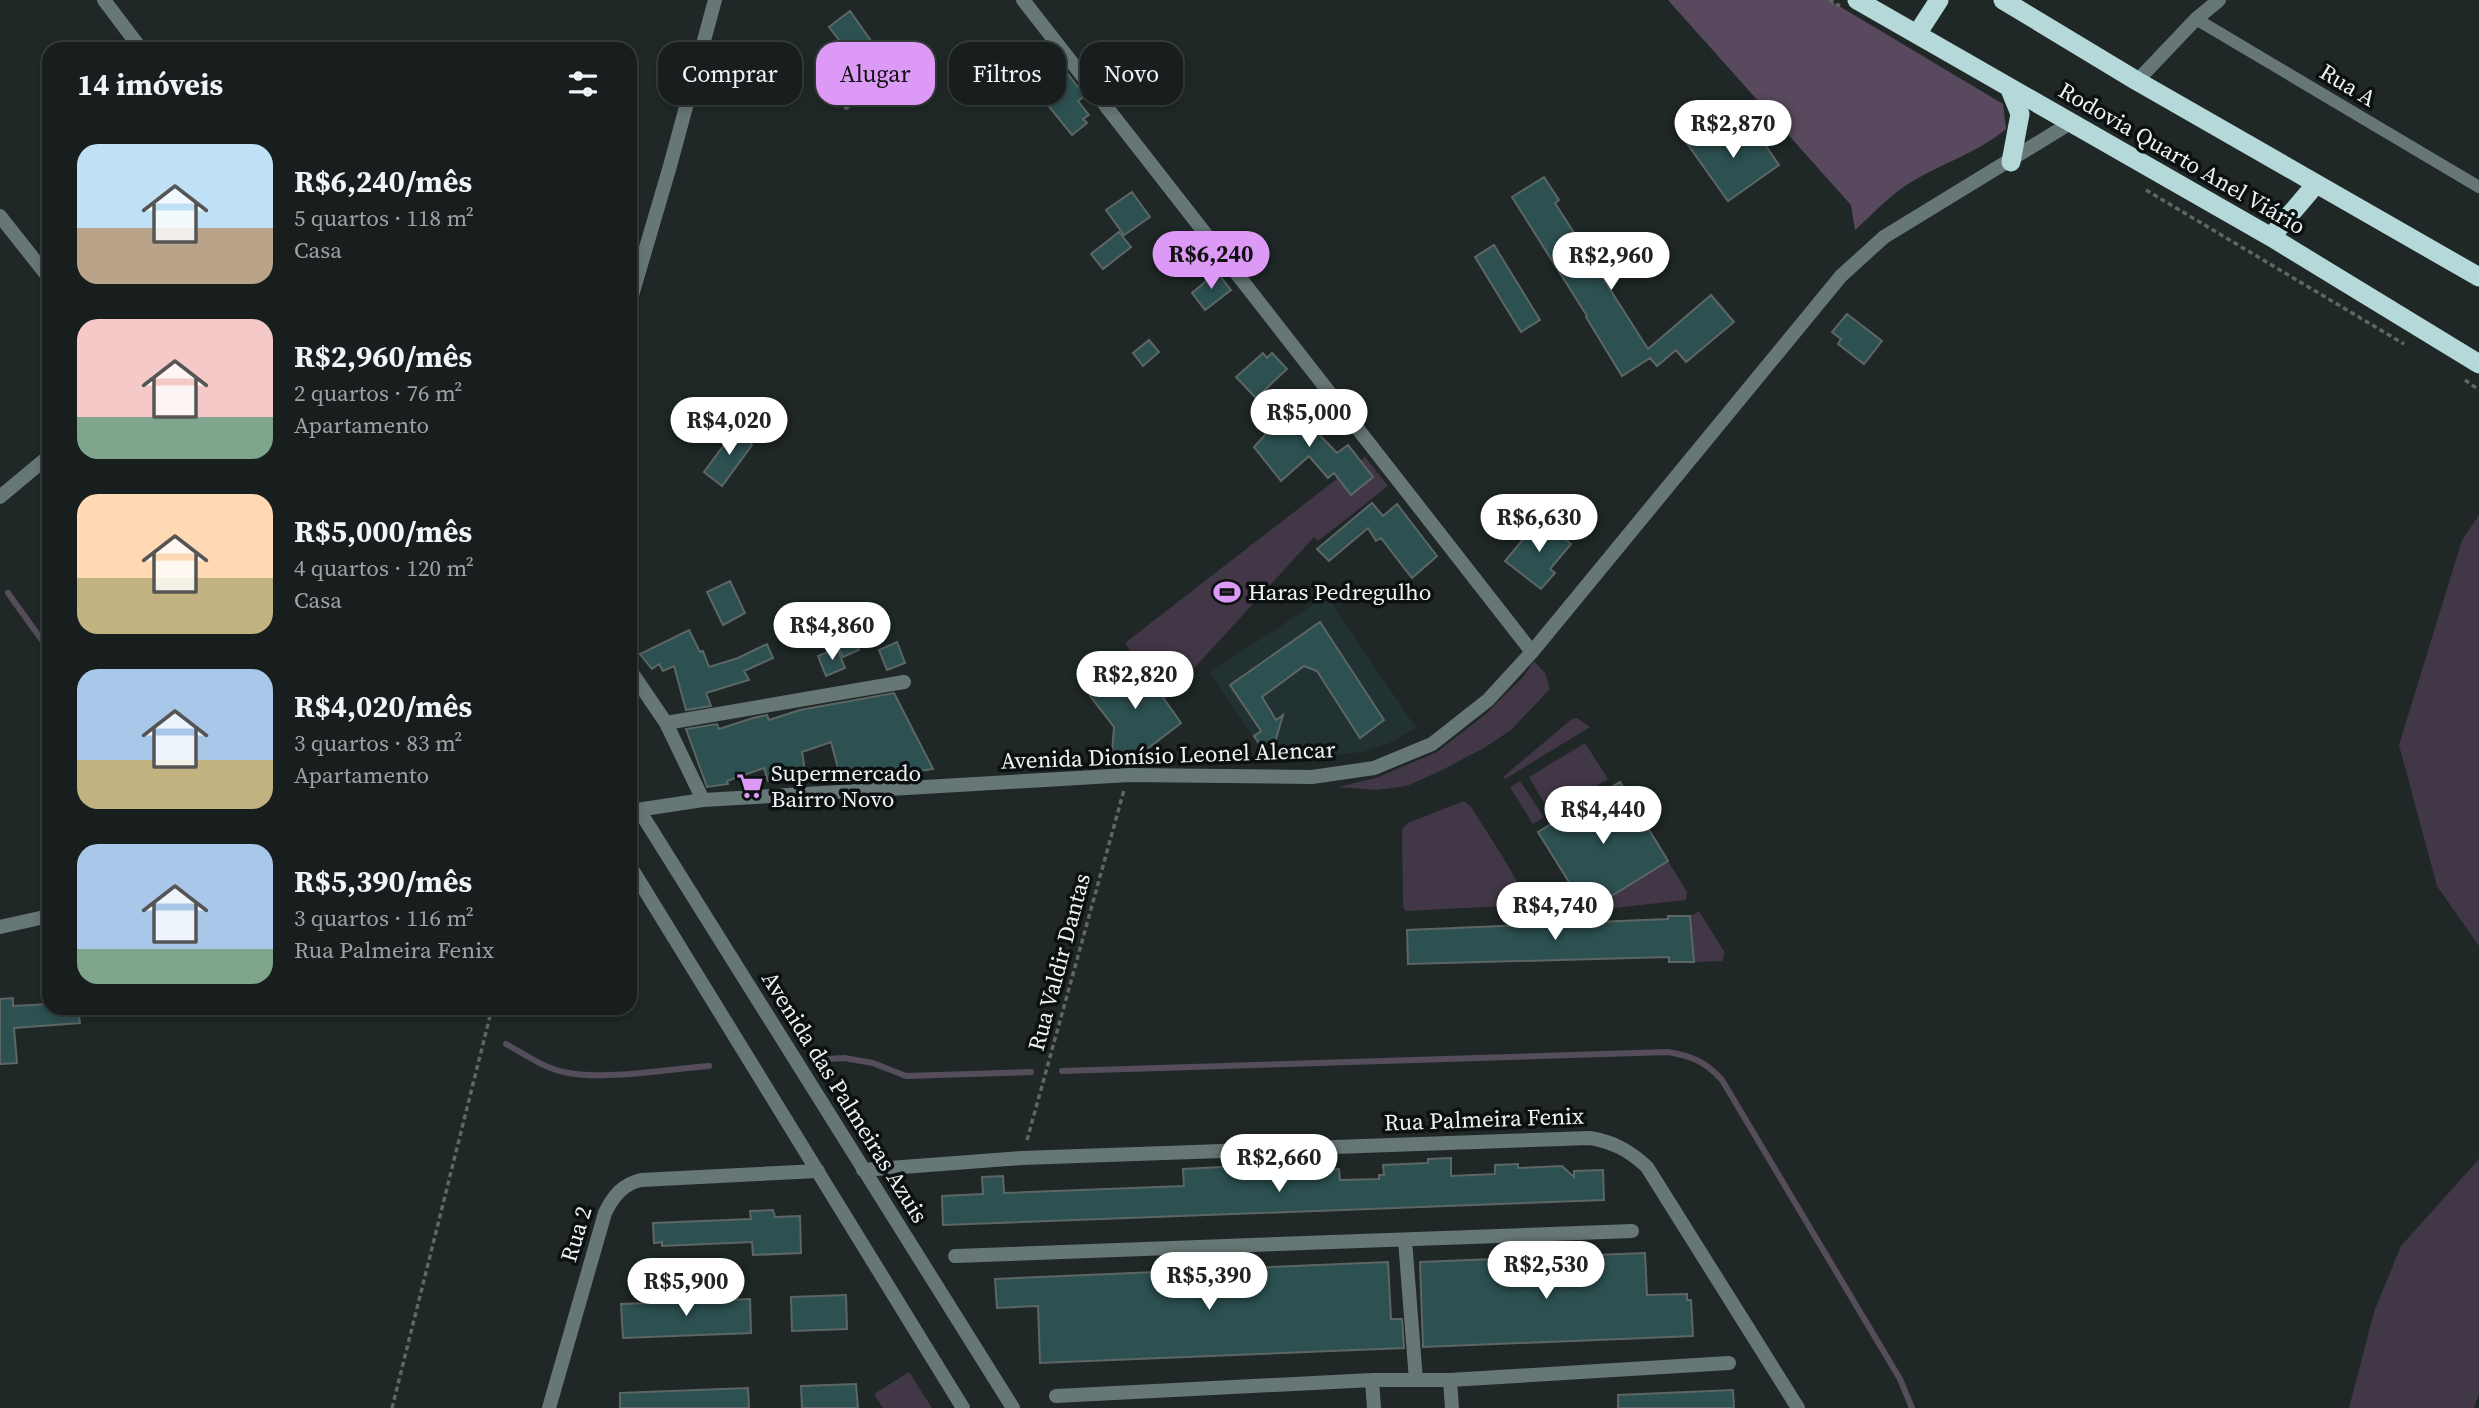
<!DOCTYPE html>
<html lang="pt">
<meta charset="utf-8">
<style>
:root{--surface:#171e1d;--page:#242b2a;--text:#f1f3f6;--muted:#9ea2a4;--line:#363c3b;--accent:#dc99f5}
body{margin:0;font-family:"Source Serif 4",serif;background:var(--page);color:var(--text);height:100vh;display:flex;flex-direction:column;font-size:26px;white-space:nowrap}
*{box-sizing:border-box;margin:0}
p{font-size:23px;color:var(--muted)}
.icon{flex:none;width:38px;height:38px;fill:none;stroke:currentColor;stroke-width:2;stroke-linecap:round;stroke-linejoin:round}
.map{position:relative;flex:1;overflow:hidden}
.sheet{position:absolute;left:42px;top:42px;width:595px;height:973px;display:flex;flex-direction:column;background:var(--surface);border-radius:21px;box-shadow:0 4px 10px #0003,0 0 0 2px var(--line)}
.sheet>*{flex:none}
.top-card{position:absolute;left:658px;top:42px;width:665px;height:63px;display:flex;gap:14px}
.price{position:absolute;translate:-50% -60px;padding:0 16px;border-radius:24px;background:#fff;color:#222;font-size:23px;line-height:46px;filter:drop-shadow(0 2px 4px #0008)}
.price::after{content:'';position:absolute;left:50%;top:42px;width:21px;height:16px;margin-left:-10px;background:inherit;clip-path:polygon(0 0,100% 0,50% 100%)}
.price.active{background:var(--accent);color:#111}
ul{padding:0;list-style:none}
li{display:flex;align-items:center;gap:21px;height:175px;padding:0 35px}
li span{display:grid;place-items:center;flex:none;width:196px;height:140px;border-radius:21px;color:#555}
li>.icon{margin-inline-start:auto}
span .icon{width:84px;height:84px;fill:#fffc;stroke-width:1}
li b{font-size:30px}
h2{display:flex;justify-content:space-between;align-items:center;height:84px;padding:0 35px;font-size:30px}
.chip{padding:0 24px;border-radius:21px;background:var(--surface);box-shadow:0 4px 10px #0003,0 0 0 2px var(--line);font-size:24px;line-height:63px}
.chip.active{background:var(--accent);color:#111}
.map>svg:first-child{display:block}
</style>
<div class="map">
<svg width="2479" height="1408" viewBox="0 0 2479 1408">
<rect width="100%" height="100%" fill="#1f2827"/>
<path fill="#223232" d="M1327 596 1416 728 1389 743 1363 752 1269 762 1210 672Z"/>
<path fill="#423746" d="M1365 457 1388 486 1318 541 1314 537 1165 700 1125 643Z
M2479 515V946L2437 886 2399 745 2462 540Z
M1534 661 1545 673 1550 689 1511 730 1484 748 1442 770 1407 786 1377 790 1338 787 1376 778 1437 752 1487 713 1523 677Z
M1577 718 1590 727 1505 779 1504 776 1572 719Z
M1585 743 1608 779 1550 813 1529 777Z
M1520 781 1544 817 1533 824 1510 787Z
M1464 801 1472 808C1483 828 1524 884 1524 903L1522 905 1406 911 1403 907V902L1402 829 1408 823Z
M1668 861 1687 892 1686 900 1587 911Z
M1699 911 1725 953 1722 961 1694 962 1691 916Z
M2479 1159V1393L2474 1408H2349L2374 1312 2401 1246Z
M909 1372 932 1408H883L874 1394Z"/>
<path fill="#59495f" d="M1668 0H1829L2003 104 2006 129C1978 153 1937 165 1905 186 1887 198 1871 216 1855 230L1851 205Z"/>
<g fill="none" stroke-linecap="round" stroke-linejoin="round">
<path stroke="#554d5a" stroke-width="6" d="M8 593 49 650
M506 1044C524 1054 544 1068 564 1072 603 1081 669 1069 709 1066
M812 1060 844 1058 873 1063 906 1076 1031 1072
M1062 1071 1668 1052C1692 1056 1706 1062 1722 1080L1900 1379 1912 1408"/>
</g>
<path fill="#2d5050" stroke="#5c6665" stroke-width="2" d="M850 11 895 75 846 109 821 73 849 53 829 27Z
M1053 55 1085 96 1078 101 1089 115 1083 119 1087 123 1072 135 1039 94 1028 103 1014 87Z
M1713 124 1726 142 1736 135 1739 140 1754 129 1779 165 1728 201 1686 142Z
M1544 177 1559 200 1555 203 1648 349 1711 295 1734 322 1686 362 1676 350 1657 366 1650 358 1622 376 1586 317 1587 316 1512 197Z
M1132 192 1150 217 1124 235 1106 210Z
M1119 232 1131 247 1103 269 1091 254Z
M1494 245 1540 320 1521 332 1475 257Z
M1217 272 1231 290 1205 310 1192 293Z
M1847 314 1882 341 1864 364 1838 344 1841 339 1832 332Z
M1149 340 1159 352 1143 366 1133 353Z
M1263 353 1267 358 1272 353 1287 369 1256 398 1236 377Z
M1307 395 1321 409 1307 422 1337 453 1348 445 1373 477 1351 495 1334 473 1328 478 1309 456 1281 481 1254 447 1279 420 1281 421Z
M738 426 752 445 722 486 704 472Z
M1372 503 1383 516 1397 504 1437 556 1412 578 1381 538 1376 541 1368 528 1329 561 1317 549Z
M1541 518 1571 544 1550 569 1555 573 1541 589 1505 561Z
M730 581 745 613 723 625 707 592Z
M1320 622 1384 720 1360 738 1317 671 1304 666 1262 697 1276 720 1283 715 1273 749 1269 744 1262 748 1254 736 1261 731 1230 685Z
M689 630 700 652 703 651 709 667 738 658 767 644 773 658 744 671 749 680 706 693 711 706 686 710 674 666 663 671 659 664 652 669 640 654Z
M851 631 859 650 843 657 834 637Z
M897 642 905 663 887 670 879 650Z
M837 648 845 668 826 676 818 656Z
M1136 659 1181 723 1138 756 1112 753 1114 727 1090 696Z
M894 693 933 769 854 781 850 769 839 772 831 742 802 752 806 777 768 781 764 768 727 781 728 784 707 787 686 729 717 724 719 729 753 718 767 715 769 720 800 710Z
M1620 782 1668 861 1587 911 1538 832Z
M1668 916H1690L1694 962H1669V957L1408 964 1407 930 1668 919Z
M13 998V1006L49 1004V1008H78L80 1023 14 1028 17 1063 0 1064V999Z
M1451 1158V1176L1495 1174V1165L1518 1164V1168L1562 1166 1574 1177V1171L1603 1170 1604 1200 943 1225 942 1196 983 1194 982 1177 1003 1176 1004 1193 1184 1186 1183 1169 1241 1166V1174L1295 1172V1164L1325 1163V1170L1339 1169 1340 1180 1379 1179V1175H1384L1383 1165 1428 1163V1159Z
M773 1210 775 1217 800 1216 801 1253 753 1255 752 1242 662 1246V1242L654 1243 653 1223 751 1219 750 1211Z
M1645 1253 1647 1295 1687 1294V1300H1691L1693 1336 1423 1347 1420 1262Z
M1388 1262 1391 1319H1402L1404 1348 1040 1363 1038 1306 997 1308 995 1279Z
M846 1295 847 1329 792 1331 791 1297Z
M750 1299 751 1333 623 1338 621 1304Z
M856 1384 858 1408H802L801 1386Z
M748 1388 749 1408H620V1393Z
M1733 1390 1734 1408H1618V1395Z"/>
<g fill="none" stroke-linecap="round" stroke-linejoin="round">
<path stroke="#5f6766" stroke-width="3.5" stroke-dasharray="5 3.5" stroke-linecap="butt" d="M1829 0 1840 6
M2146 190 2404 344
M2465 380 2479 390
M1027 1140 1124 790
M392 1408 492 1008"/>
<path stroke="#677676" stroke-width="12" d="M2196 19 2479 187"/>
<path stroke="#677676" stroke-width="14" d="M104 0 141 49
M1023 0 1532 652
M2137 81 2196 19 2219 0
M0 216 49 278
M630 302 670 166 715 0
M0 497 49 456
M630 670 666 723 703 800
M666 723 904 682
M639 810 1013 1408
M630 866 963 1408
M863 1170 1022 1158 1590 1138C1613 1142 1629 1150 1647 1167L1798 1408
M1405 1240 1416 1380
M955 1256 1632 1231
M1372 1380 1374 1408
M1450 1380 1452 1408
M1056 1396 1372 1380H1450L1729 1363
M549 1408 605 1213C613 1196 623 1184 641 1180L818 1171"/>
<path stroke="#677676" stroke-width="14" d="M630 811 703 800 1129 775 1312 777 1374 768 1432 744 1488 700 1532 652 1841 276 1884 237 2072 122
M0 927 49 916"/>
<path stroke="#b5d8d8" stroke-width="19" d="M1857 0 2271 237 2479 364
M2003 0 2137 81 2479 277
M1917 34 1939 0
M2009 87 2020 114 2011 162
M2271 237 2316 184"/>
</g>
<defs>
<g id="stadium-bare" transform="scale(2.1)"><path d="M0-5a6.5 5 0 1 0 0 10a6.5 5 0 1 0 0-10ZM-3.5-1.8h7v3.6h-7Z" fill="#dc99f5" stroke="#0c1010" stroke-width="2.5" paint-order="stroke"/></g>
<g id="supermarket-bare" transform="scale(2.1)"><path d="M-6-5.5h2.5l.6 2H6L4.5 2H-2.5L-4.4-4H-6ZM-1.5 3.2a1.3 1.3 0 1 0 .1 0ZM3 3.2a1.3 1.3 0 1 0 .1 0Z" fill="#dc99f5" stroke="#0c1010" stroke-width="2.5" paint-order="stroke"/></g>
</defs>
<g fill-rule="evenodd">
<use href="#stadium-bare" x="1227" y="592"/>
<use href="#supermarket-bare" x="750" y="786"/>
</g>
<g text-anchor="middle" stroke-width="7" stroke-linejoin="round" paint-order="stroke">
<g font-size="23" fill="#eef3f3" stroke="#0c1010">
<text transform="translate(2348 85) rotate(31)" y="8">Rua A</text>
<text transform="translate(2182 158) rotate(30)" y="8">Rodovia Quarto Anel Viário</text>
<text transform="translate(1168 755) rotate(-2)" y="8">Avenida Dionísio Leonel Alencar</text>
<text transform="translate(1059 962) rotate(-75)" y="8">Rua Valdir Dantas</text>
<text transform="translate(845 1097) rotate(58)" y="8">Avenida das Palmeiras Azuis</text>
<text transform="translate(1484 1119) rotate(-2)" y="8">Rua Palmeira Fenix</text>
<text transform="translate(576 1234) rotate(-73)" y="8">Rua 2</text>
</g>
<g font-size="23" fill="#eef3f3" stroke="#0c1010" text-anchor="start">
<text x="1248" y="600">Haras Pedregulho</text>
<text x="771" y="781">Supermercado<tspan x="771" dy="26">Bairro Novo</tspan></text>
</g>
</g>
</svg>
<b class="price" style="left:1733px;top:160px">R$2,870</b>
<b class="price active" style="left:1211px;top:291px">R$6,240</b>
<b class="price" style="left:1611px;top:292px">R$2,960</b>
<b class="price" style="left:1309px;top:449px">R$5,000</b>
<b class="price" style="left:729px;top:457px">R$4,020</b>
<b class="price" style="left:1539px;top:554px">R$6,630</b>
<b class="price" style="left:832px;top:662px">R$4,860</b>
<b class="price" style="left:1135px;top:711px">R$2,820</b>
<b class="price" style="left:1603px;top:846px">R$4,440</b>
<b class="price" style="left:1555px;top:942px">R$4,740</b>
<b class="price" style="left:1279px;top:1194px">R$2,660</b>
<b class="price" style="left:1546px;top:1301px">R$2,530</b>
<b class="price" style="left:1209px;top:1312px">R$5,390</b>
<b class="price" style="left:686px;top:1318px">R$5,900</b>
<div class="top-card">
<a class="chip">Comprar</a>
<a class="chip active">Alugar</a>
<a class="chip">Filtros</a>
<a class="chip">Novo</a>
</div>
<section class="sheet">
<h2>14 imóveis<svg class="icon" aria-label="filters" viewBox="0 0 24 24"><path d="M4 7h16M4 17h16"/><circle cx="9" cy="7" r="2"/><circle cx="15" cy="17" r="2"/></svg></h2>
<ul>
<li><span style="background:linear-gradient(#bfe0f5 60%,#b9a48a 0)"><svg class="icon" aria-label="home" viewBox="0 0 24 24"><path d="M3 11l9-7 9 7M6 9v11h12V9"/></svg></span><div><b>R$6,240/mês</b><p>5 quartos · 118 m²</p><p>Casa</p></div></li>
<li><span style="background:linear-gradient(#f6c9c9 70%,#7fa58c 0)"><svg class="icon" aria-label="home" viewBox="0 0 24 24"><path d="M3 11l9-7 9 7M6 9v11h12V9"/></svg></span><div><b>R$2,960/mês</b><p>2 quartos · 76 m²</p><p>Apartamento</p></div></li>
<li><span style="background:linear-gradient(#ffd9b3 60%,#c2b280 0)"><svg class="icon" aria-label="home" viewBox="0 0 24 24"><path d="M3 11l9-7 9 7M6 9v11h12V9"/></svg></span><div><b>R$5,000/mês</b><p>4 quartos · 120 m²</p><p>Casa</p></div></li>
<li><span style="background:linear-gradient(#a9c7e8 65%,#c2b280 0)"><svg class="icon" aria-label="home" viewBox="0 0 24 24"><path d="M3 11l9-7 9 7M6 9v11h12V9"/></svg></span><div><b>R$4,020/mês</b><p>3 quartos · 83 m²</p><p>Apartamento</p></div></li>
<li><span style="background:linear-gradient(#a9c7e8 75%,#7fa58c 0)"><svg class="icon" aria-label="home" viewBox="0 0 24 24"><path d="M3 11l9-7 9 7M6 9v11h12V9"/></svg></span><div><b>R$5,390/mês</b><p>3 quartos · 116 m²</p><p>Rua Palmeira Fenix</p></div></li>
</ul>
</section>
</div>
